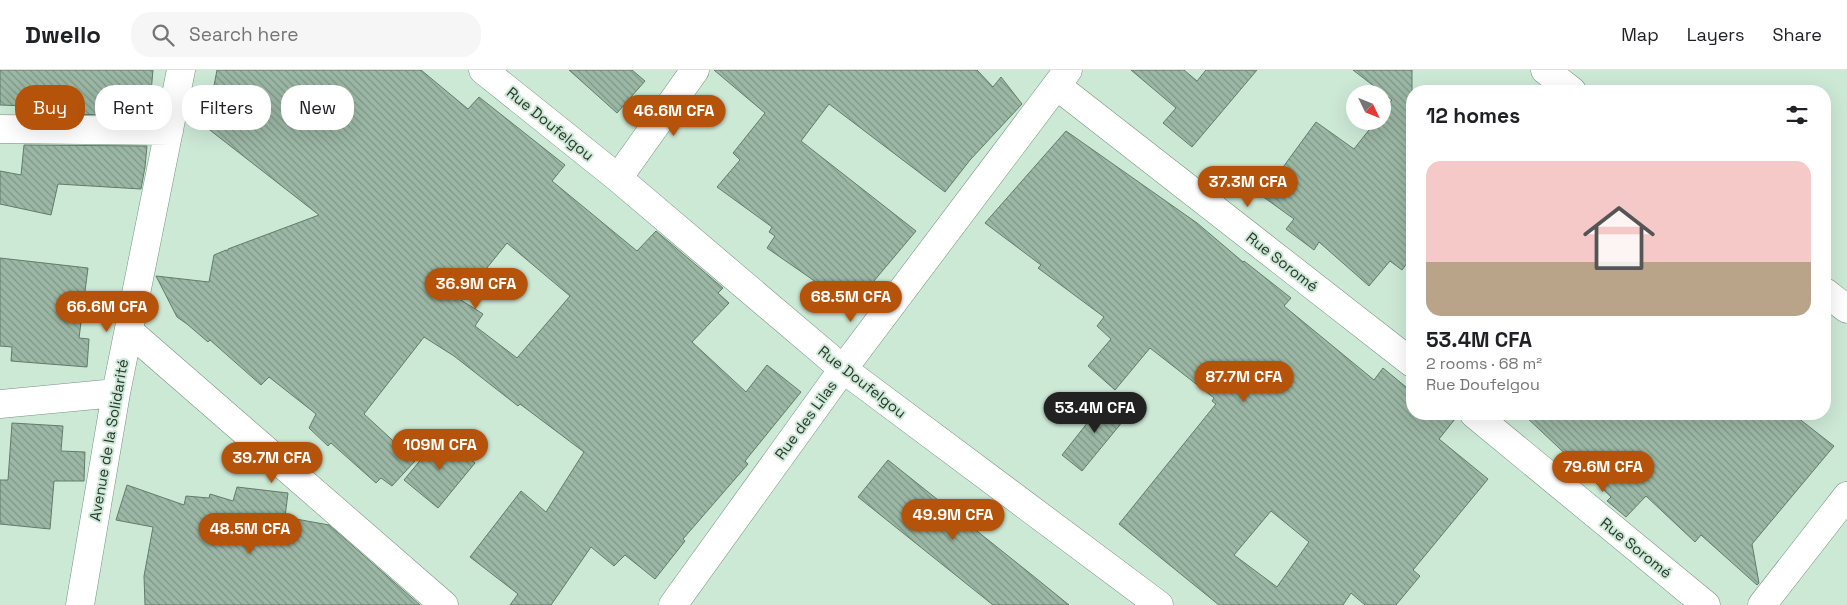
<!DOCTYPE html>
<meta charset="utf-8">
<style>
:root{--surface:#fff;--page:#f6f6f6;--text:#202124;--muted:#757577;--line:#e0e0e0;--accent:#b45309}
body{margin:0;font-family:"Space Grotesk",sans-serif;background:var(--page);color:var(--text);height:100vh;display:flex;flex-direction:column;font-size:19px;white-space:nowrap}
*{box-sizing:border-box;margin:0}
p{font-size:16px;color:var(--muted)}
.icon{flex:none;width:28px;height:28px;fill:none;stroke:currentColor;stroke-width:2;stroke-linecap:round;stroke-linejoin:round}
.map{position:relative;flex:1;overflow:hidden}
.drawer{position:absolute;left:1406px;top:15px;width:425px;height:335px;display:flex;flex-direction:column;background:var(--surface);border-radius:20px;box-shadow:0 5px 20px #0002}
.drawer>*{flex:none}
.top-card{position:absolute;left:15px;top:15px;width:475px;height:45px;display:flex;gap:10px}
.needle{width:32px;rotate:133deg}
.controls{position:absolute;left:1346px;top:15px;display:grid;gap:10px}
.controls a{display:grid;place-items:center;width:45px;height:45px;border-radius:50%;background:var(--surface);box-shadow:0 5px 20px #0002;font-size:25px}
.price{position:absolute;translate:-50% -42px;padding:0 11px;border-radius:18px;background:var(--accent);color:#fff;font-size:16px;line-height:32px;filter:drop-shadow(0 1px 2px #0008)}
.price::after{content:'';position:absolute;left:50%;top:30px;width:15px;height:11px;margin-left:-8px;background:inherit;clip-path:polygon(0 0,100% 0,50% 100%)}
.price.on{background:#222;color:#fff}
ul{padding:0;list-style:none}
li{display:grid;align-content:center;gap:10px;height:265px;padding:0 20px}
li span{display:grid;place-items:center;height:155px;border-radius:15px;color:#555}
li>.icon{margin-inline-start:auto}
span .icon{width:90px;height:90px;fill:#fffc;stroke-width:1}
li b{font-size:21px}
h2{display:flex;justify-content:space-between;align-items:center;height:60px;padding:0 20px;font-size:21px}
.pill{padding:0 18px;border-radius:20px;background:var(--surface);box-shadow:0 5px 20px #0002;font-size:18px;line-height:45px}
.pill.on{background:var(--accent);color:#fff}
header{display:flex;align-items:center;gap:30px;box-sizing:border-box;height:70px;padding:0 25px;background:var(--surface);border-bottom:1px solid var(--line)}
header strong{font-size:24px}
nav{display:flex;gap:28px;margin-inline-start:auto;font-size:18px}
.search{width:350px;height:45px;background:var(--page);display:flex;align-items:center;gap:12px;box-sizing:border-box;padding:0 18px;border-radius:20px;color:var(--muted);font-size:19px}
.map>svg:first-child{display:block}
</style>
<header>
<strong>Dwello</strong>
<div class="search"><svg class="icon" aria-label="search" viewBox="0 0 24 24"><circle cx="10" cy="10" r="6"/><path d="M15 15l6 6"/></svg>Search here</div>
<nav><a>Map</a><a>Layers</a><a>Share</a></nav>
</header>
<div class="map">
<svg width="1847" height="535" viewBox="0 0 1847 535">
<defs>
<pattern id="building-back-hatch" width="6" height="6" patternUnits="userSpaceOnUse" patternTransform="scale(1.25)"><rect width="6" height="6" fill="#9cb8a5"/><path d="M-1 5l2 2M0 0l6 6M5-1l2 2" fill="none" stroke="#7f9687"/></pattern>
</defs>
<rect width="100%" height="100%" fill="#cce9d6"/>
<path fill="url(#building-back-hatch)" stroke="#617c6a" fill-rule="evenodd" d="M0 0H153L149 45 26 44 27 36 0 35Z
M217 0H421L468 39 479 27 565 95 552 111 637 181 656 161 723 218 718 223 729 233 692 272 746 322 767 295 801 322 745 391 748 394 683 469 685 471 655 509 625 485 614 496 591 477 551 535H510L518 524 470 487 521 421 546 442 584 382 520 334 518 336 454 286 424 267 364 344 415 391 392 416 381 408 376 413 331 373 328 376 309 358 316 344 269 307 261 315 210 270 208 272 187 254 177 247 156 206 209 212 214 185 226 180 228 181V179L319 145 206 57ZM507 173 570 226 517 288 475 256 483 244 461 230Z
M569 0H632L645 11 617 43Z
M714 0H977L993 17 1001 7 1022 34 970 90 945 122 829 34 801 71 916 161 852 237 767 178 775 166 769 162 772 157 717 117 740 90 733 83 765 43Z
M1131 0H1184L1197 11 1206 0H1257L1192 77 1163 53 1176 38Z
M1353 0H1412V186L1402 200 1390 191 1369 216 1319 172 1314 180 1286 159 1294 149 1262 126 1316 52 1354 79 1376 51H1382V43L1392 30Z
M1066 61 1197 153 1243 192 1244 191 1291 228 1284 236 1374 310 1383 298 1412 322V344H1459L1439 369 1488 409 1413 500 1420 506 1396 535H1365L1351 523 1343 535H1219L1119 454 1216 334 1212 331 1214 328 1150 278 1115 320 1088 296 1111 269 1097 256 1104 247 1038 198 1041 195 985 153ZM1271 441 1309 472 1277 517 1234 485Z
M24 75 147 76 145 97 141 119 58 114 51 145 0 134V101L21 105Z
M0 188 88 198 79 268 89 269 87 297 11 291 12 277 0 276Z
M1107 328 1128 345 1082 401 1062 385Z
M1523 344H1793L1834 376 1752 474 1759 513 1757 515 1701 465 1695 472 1646 426 1626 447 1607 431 1611 427Z
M12 353 63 356 61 381 85 382 84 411H54L50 459 0 454V410H8Z
M442 364 475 393 438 438 404 410Z
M888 390 1032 505 1069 535H993L858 427Z
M127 415 184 435 186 426 209 428 210 424 233 431 237 417 288 423 285 447 329 455 420 535H145L144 506 153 457 116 450Z"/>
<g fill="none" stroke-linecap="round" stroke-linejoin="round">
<g stroke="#76917f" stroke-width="29">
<path id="street" d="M483 0 618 108 843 299 1159 535
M1545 0 1572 21
M1057 16 1412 293
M0 59 169 61
M618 108 695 0
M1825 222 1847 239
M129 261 444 535
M0 334 116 323
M1474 344 1706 535
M80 535 116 323 181 0
M673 535 843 299 1068 0
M1762 535 1847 426"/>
</g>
<use href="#street" stroke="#fff" stroke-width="28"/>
</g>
<g text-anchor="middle" stroke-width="4" stroke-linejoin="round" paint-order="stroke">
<g font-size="15" fill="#2b362e" stroke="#cce9d6">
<text transform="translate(550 54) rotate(39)" y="5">Rue Doufelgou</text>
<text transform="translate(1282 192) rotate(38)" y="5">Rue Soromé</text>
<text transform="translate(862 312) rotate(38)" y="5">Rue Doufelgou</text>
<text transform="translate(806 350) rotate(-54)" y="5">Rue des Lilas</text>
<text transform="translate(109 370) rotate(-80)" y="5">Avenue de la Solidarité</text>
<text transform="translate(1636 478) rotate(39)" y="5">Rue Soromé</text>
</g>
</g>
</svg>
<div class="controls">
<a><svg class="needle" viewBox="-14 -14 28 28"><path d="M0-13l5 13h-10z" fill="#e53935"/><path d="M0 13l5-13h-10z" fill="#757577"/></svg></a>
</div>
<b class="price" style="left:674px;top:67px">46.6M CFA</b>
<b class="price" style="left:1248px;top:138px">37.3M CFA</b>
<b class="price" style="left:476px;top:240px">36.9M CFA</b>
<b class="price" style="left:851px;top:253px">68.5M CFA</b>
<b class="price" style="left:107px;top:263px">66.6M CFA</b>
<b class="price" style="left:1244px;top:333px">87.7M CFA</b>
<b class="price on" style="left:1095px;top:364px">53.4M CFA</b>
<b class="price" style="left:440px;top:401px">109M CFA</b>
<b class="price" style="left:272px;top:414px">39.7M CFA</b>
<b class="price" style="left:1603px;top:423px">79.6M CFA</b>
<b class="price" style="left:953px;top:471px">49.9M CFA</b>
<b class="price" style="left:250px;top:485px">48.5M CFA</b>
<div class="top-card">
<a class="pill on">Buy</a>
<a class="pill">Rent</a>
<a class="pill">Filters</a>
<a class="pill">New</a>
</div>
<section class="drawer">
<h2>12 homes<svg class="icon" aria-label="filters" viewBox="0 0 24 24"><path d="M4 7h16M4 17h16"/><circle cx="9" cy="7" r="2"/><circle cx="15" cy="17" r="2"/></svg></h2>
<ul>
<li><span style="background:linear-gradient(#f6c9c9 65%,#b9a48a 0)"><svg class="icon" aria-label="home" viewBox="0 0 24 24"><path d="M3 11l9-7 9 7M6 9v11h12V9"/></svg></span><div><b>53.4M CFA</b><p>2 rooms · 68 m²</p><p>Rue Doufelgou</p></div></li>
</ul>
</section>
</div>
